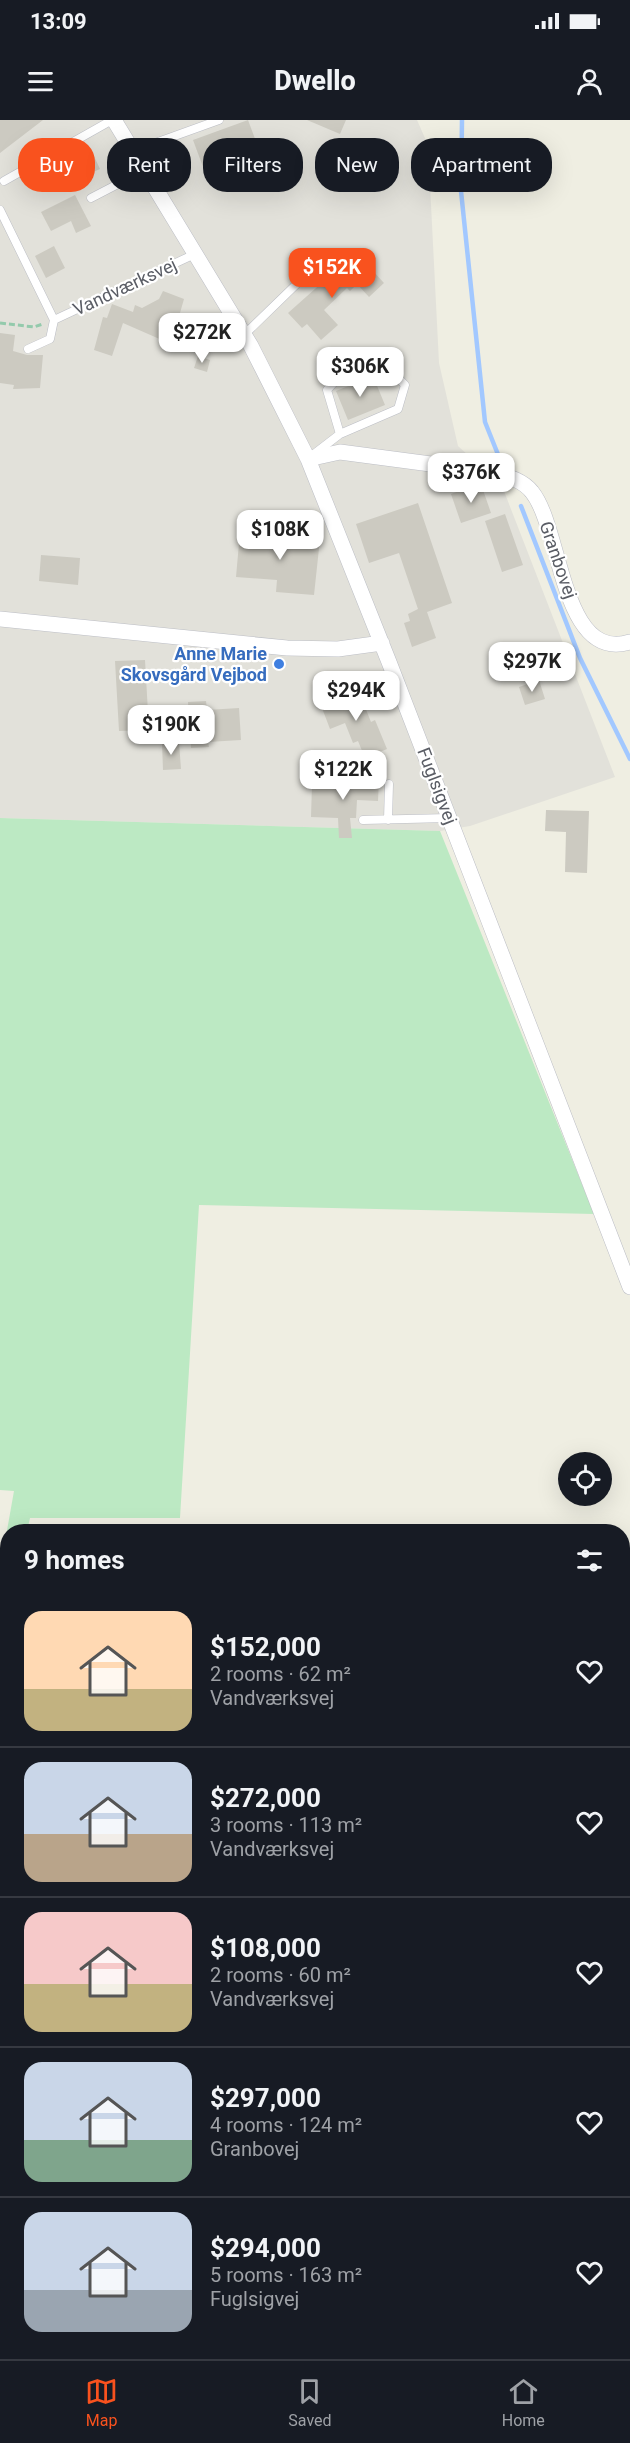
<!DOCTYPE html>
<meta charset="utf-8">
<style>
:root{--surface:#171b24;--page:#20242c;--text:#f1f3f6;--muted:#9ea1a6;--line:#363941;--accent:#f9521e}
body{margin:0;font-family:Roboto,sans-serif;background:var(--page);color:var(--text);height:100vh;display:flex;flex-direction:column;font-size:22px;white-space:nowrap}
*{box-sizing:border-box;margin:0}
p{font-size:20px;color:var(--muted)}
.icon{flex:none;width:33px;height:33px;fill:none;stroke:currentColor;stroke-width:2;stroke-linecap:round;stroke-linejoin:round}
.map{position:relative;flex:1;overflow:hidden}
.details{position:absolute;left:0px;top:1404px;width:630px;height:836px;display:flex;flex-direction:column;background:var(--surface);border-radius:24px 24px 0 0;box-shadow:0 6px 24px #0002}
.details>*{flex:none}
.guide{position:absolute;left:18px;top:18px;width:594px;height:54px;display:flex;gap:12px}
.buttons{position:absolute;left:558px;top:1332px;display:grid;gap:12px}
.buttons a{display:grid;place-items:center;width:54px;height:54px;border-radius:50%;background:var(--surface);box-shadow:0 6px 24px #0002;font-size:30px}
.price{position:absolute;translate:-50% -51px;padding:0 14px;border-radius:12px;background:#fff;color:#222;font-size:20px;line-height:39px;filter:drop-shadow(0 2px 3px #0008)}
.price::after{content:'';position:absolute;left:50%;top:36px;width:18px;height:14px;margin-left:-9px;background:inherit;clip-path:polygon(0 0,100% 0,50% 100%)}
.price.active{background:var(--accent);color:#fff}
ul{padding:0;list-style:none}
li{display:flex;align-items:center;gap:18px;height:150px;padding:0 24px}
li+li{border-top:2px solid var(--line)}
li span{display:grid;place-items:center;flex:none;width:168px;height:120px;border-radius:18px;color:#555}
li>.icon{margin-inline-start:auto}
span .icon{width:72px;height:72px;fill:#fffc;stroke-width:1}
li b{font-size:26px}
h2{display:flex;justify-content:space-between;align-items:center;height:72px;padding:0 24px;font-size:26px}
.pill{padding:0 21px;border-radius:24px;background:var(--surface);box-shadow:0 6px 24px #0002;font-size:21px;line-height:54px}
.pill.active{background:var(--accent);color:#fff}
.status{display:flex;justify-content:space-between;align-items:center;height:42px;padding:0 30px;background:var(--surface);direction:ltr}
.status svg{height:16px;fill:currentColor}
header{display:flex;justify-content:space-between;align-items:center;height:78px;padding:0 24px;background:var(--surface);font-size:27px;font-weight:800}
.menu{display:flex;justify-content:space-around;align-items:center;height:84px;border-top:2px solid var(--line);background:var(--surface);font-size:16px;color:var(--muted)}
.menu a{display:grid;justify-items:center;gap:3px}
.menu .active{color:var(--accent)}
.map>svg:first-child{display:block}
</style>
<div class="status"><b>13:09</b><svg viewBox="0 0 49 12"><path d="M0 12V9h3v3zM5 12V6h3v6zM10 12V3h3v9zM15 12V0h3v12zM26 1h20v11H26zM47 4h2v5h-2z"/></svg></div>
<header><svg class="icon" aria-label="menu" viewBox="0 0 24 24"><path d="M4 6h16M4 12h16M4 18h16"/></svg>Dwello<svg class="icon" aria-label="person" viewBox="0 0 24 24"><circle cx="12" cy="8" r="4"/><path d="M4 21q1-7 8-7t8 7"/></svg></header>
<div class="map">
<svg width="630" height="2239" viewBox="0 0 630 2239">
<rect width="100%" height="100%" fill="#efeee2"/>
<path fill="#e2e1da" d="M0 0H417L428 25 439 243 458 326 502 366 615 657 470 706 440 711 0 698Z"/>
<path fill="#bce9c3" d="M0 698 440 711 594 1094 199 1085 180 1398H30L27 1411 8 1412 7 1526 0 1569V1450L14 1371 0 1370Z"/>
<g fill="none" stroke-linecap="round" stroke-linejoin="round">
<path stroke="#a2c8ff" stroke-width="4.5" d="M462 0 461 71 485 302 501 342
M521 386 580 538 630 639"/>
</g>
<path fill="#cccac1" d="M0 0H43L0 33Z
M248 0 264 43 209 63 193 20Z
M307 0H346L340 14Z
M92 32 100 49 71 62 64 47Z
M75 75 91 106 76 113 71 101 51 111 41 92Z
M54 126 65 148 46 158 35 136Z
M351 142 365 157 372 150 384 163 369 177 357 164 350 171 347 168 324 190 338 205 321 220 307 204 302 208 288 193 334 152 336 155Z
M163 171 184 179 171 224 123 203 112 236 94 230 103 197 107 198 112 184 133 192 135 185 142 188 159 179Z
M0 213 15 215 13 231 27 235H43L40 268 13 269 14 265 0 263Z
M198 236 210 240 207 252 194 248Z
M373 256 385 285 348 300 336 271Z
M476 365 477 369 482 367 491 393 461 403 451 374Z
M418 383 452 483 427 492 436 518 412 527 404 503 410 501 408 494 418 489 399 433 369 443 356 404Z
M505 394 523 445 502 452 485 401Z
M240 412 320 419 314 475 276 472 277 460 236 457Z
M41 435 80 438 78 465 39 461Z
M145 540 149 610 119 611 115 541Z
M539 560 545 579 525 585 519 567Z
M357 567 371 602 375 600 387 629 365 638 358 621 353 623 345 603 330 609 322 588 337 582 335 576Z
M206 581 207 590 239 588 241 620 208 622 209 627 191 628 188 582Z
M179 622 181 649 163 650 162 623Z
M347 657 379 659 378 681 357 680 356 698H350L352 718H339L338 698 311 697 312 665 347 667Z
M546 690 589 691 587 753 565 752 566 712 545 711Z"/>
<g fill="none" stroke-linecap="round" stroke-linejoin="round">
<g stroke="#bcbec5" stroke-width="9">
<path id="service" d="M135 34 144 27 219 0
M4 61 112 0
M91 78 145 50
M0 90 54 200 195 134
M244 215 308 153
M28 229 50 219 54 200
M314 334 340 314 398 289 405 265 386 245 342 254 327 270 340 314
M363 700 449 698
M388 700 389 664"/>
</g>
<g stroke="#bcbec5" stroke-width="16">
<path id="minor" d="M114 0 251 226 308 339 389 542 630 1167
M308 339 340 332 491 352C505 356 522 359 532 372 562 409 561 543 630 522
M0 499 287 528 338 529 382 523
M622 1544 630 1538"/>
</g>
<path stroke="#94caac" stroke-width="3" stroke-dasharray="6 3" stroke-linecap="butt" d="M0 203 34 207 43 204
M351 636 367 641 377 636 374 657
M330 645 345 656 379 657"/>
<use href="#service" stroke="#fff" stroke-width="8"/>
<use href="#minor" stroke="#fff" stroke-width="15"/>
</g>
<circle fill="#3f7fe0" stroke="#fff" stroke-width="2" cx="279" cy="544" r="6"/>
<g text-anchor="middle" stroke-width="4.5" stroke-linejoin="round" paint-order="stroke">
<g font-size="18" fill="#5a5d65" stroke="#fff">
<text transform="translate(125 167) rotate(-25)" y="6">Vandværksvej</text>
<text transform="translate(558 440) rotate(71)" y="6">Granbovej</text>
<text transform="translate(437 666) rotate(69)" y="6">Fuglsigvej</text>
</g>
<g font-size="18" font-weight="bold" fill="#366cbe" stroke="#fff" text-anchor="end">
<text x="267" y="540">Anne Marie<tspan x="267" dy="21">Skovsgård Vejbod</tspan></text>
</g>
</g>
</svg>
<div class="buttons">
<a><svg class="icon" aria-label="locate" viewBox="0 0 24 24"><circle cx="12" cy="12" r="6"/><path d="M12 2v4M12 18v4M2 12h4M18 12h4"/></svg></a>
</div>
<b class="price active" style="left:332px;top:179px">$152K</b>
<b class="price" style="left:202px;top:244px">$272K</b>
<b class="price" style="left:360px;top:278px">$306K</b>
<b class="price" style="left:471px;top:384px">$376K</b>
<b class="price" style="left:280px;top:441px">$108K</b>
<b class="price" style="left:532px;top:573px">$297K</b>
<b class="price" style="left:356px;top:602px">$294K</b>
<b class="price" style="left:171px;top:636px">$190K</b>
<b class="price" style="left:343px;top:681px">$122K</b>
<div class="guide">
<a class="pill active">Buy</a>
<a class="pill">Rent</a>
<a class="pill">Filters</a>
<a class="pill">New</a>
<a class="pill">Apartment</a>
</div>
<section class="details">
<h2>9 homes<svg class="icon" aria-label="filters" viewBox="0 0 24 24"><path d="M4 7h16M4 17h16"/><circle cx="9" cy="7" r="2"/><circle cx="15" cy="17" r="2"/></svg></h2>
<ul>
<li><span style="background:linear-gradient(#ffd9b3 65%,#c2b280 0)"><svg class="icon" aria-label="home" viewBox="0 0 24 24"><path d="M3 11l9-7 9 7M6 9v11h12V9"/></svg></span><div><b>$152,000</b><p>2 rooms · 62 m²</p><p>Vandværksvej</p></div><svg class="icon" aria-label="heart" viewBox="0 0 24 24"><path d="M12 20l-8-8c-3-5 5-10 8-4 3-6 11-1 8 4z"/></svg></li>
<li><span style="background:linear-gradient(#c9d6e8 60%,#b9a48a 0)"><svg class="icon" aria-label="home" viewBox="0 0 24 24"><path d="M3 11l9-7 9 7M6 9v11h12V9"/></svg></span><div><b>$272,000</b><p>3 rooms · 113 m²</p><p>Vandværksvej</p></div><svg class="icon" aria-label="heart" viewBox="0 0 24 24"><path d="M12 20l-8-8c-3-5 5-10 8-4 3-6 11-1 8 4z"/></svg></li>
<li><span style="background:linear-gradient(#f6c9c9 60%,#c2b280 0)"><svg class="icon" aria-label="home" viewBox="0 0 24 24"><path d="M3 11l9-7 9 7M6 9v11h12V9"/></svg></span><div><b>$108,000</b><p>2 rooms · 60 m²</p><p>Vandværksvej</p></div><svg class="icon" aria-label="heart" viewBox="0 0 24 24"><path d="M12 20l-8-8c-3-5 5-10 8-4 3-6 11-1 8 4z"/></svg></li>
<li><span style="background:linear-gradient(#c9d6e8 65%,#7fa58c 0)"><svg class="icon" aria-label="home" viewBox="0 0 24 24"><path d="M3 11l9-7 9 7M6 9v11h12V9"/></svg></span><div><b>$297,000</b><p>4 rooms · 124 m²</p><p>Granbovej</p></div><svg class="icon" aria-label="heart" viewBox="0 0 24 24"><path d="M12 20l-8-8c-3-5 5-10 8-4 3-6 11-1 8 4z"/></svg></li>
<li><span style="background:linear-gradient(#c9d6e8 65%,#9aa5b1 0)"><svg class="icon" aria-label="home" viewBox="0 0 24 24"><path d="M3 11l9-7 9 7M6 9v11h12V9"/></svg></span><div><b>$294,000</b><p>5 rooms · 163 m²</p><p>Fuglsigvej</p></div><svg class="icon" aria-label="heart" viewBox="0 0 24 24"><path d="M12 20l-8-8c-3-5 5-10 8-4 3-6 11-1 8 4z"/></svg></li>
</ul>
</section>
</div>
<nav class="menu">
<a class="active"><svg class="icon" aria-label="map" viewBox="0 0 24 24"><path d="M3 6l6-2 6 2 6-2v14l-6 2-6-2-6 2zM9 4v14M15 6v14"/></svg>Map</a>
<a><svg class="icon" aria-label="saved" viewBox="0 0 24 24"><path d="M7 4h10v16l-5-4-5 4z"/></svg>Saved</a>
<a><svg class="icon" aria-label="home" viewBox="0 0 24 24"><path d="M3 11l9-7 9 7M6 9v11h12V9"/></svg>Home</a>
</nav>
